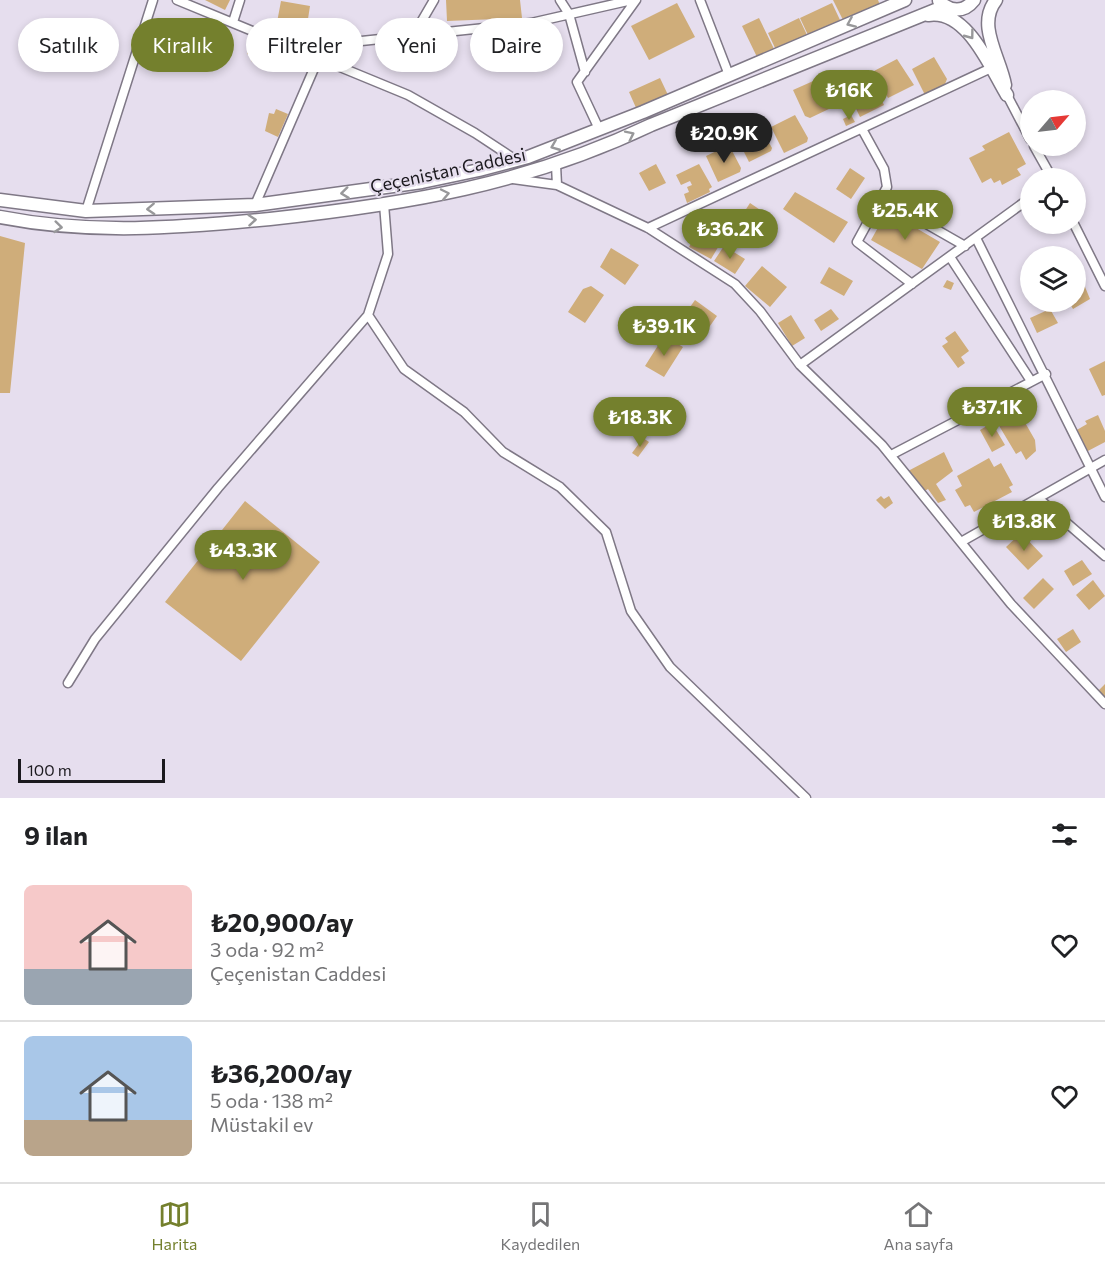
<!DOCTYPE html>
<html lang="tr">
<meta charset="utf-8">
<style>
:root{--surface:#fff;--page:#f6f6f6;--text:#202124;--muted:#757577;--line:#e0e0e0;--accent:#74802d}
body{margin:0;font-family:Commissioner,sans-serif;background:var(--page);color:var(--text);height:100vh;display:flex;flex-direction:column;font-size:22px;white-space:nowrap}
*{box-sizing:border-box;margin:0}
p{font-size:20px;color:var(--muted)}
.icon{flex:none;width:33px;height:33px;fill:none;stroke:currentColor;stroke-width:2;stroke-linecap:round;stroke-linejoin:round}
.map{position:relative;height:798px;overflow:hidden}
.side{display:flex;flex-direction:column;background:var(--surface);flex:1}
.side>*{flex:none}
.hud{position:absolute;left:18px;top:18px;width:600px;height:54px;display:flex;gap:12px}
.needle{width:39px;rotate:62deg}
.fabs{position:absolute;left:1020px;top:90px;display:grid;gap:12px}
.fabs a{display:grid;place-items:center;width:66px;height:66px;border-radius:50%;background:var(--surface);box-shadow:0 3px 9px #0003;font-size:30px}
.scale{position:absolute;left:18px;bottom:15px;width:147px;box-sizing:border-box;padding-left:6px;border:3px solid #1b191e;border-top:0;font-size:16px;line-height:21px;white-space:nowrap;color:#1b191e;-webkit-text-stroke:4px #e6deee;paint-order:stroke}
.price{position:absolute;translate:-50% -51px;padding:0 14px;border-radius:21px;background:var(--accent);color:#fff;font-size:20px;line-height:39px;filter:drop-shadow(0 2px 3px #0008)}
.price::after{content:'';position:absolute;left:50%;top:36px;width:18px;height:14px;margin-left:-9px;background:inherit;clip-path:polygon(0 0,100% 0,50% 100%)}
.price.on{background:#222;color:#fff}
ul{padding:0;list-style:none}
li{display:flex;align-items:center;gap:18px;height:150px;padding:0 24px}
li+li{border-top:2px solid var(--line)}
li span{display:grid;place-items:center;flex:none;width:168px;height:120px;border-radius:9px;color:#555}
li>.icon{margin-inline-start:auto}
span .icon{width:72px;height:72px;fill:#fffc;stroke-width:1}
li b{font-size:26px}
h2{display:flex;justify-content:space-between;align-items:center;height:72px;padding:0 24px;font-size:26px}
.tag{padding:0 21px;border-radius:27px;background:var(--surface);box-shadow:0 3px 9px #0003;font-size:21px;line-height:54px}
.tag.on{background:var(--accent);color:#fff}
.dock{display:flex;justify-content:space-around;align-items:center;height:84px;border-top:2px solid var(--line);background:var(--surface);font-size:16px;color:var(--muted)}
.dock a{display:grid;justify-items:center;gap:3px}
.dock .on{color:var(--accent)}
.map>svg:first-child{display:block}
</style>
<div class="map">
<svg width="1105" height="798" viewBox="0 0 1105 798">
<rect width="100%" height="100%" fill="#e6deee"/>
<path fill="#cfad7a" d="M205 0H230L225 10Z
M446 0H520L522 18 447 21Z
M833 0H878L880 5 844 22Z
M281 1 310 6 305 38 275 33Z
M677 3 695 37 649 60 631 26Z
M832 3 840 20 808 35 800 18Z
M759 18 774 49 757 57 742 26Z
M799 18 807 35 776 50 768 33Z
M251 44 283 57 280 66 273 63 268 67 251 61 252 56 247 54Z
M934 57 947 79 945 84 925 95 912 69Z
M897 59 914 85 888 98 874 71Z
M660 78 668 95 637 110 629 92Z
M820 78 834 102 833 107 810 118 805 116 793 90Z
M871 78 884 105 860 117 847 90Z
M276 109 288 114 278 137 265 131 269 113 274 114Z
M795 115 808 138 807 142 784 153 771 127Z
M851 115 855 122 846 126 843 119Z
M759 125 772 148 771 151 749 162 736 136Z
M1009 132 1026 164 1017 169 1021 175 1002 185 1000 180 994 183 991 178 982 183 969 158 985 150 982 146Z
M729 145 741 168 740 172 718 182 706 156Z
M656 164 666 183 649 191 639 173Z
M699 164 712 187 709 189 710 192 687 203 684 194 689 192 687 187 692 185 690 181 681 185 676 175Z
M850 168 865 178 851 199 836 189Z
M795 192 848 222 834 243 783 209Z
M750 203 772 218 755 245 732 231Z
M892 214 940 242 922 269 871 240 884 217 888 220Z
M698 231 720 244 711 259 689 247Z
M0 236 25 243 10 393H0Z
M724 246 745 259 735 274 714 261Z
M611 248 639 265 625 285 600 267Z
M762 266 787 287 770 307 745 286Z
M829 267 853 281 844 296 820 283Z
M947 280 954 283 951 290 943 287Z
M1083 282 1090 299 1073 309 1069 302H1076V286Z
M591 286 604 295 585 323 568 312 583 289Z
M695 300 717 316 705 333 683 317Z
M831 309 839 319 821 331 814 320Z
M1050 309 1058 323 1037 333 1030 318Z
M791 315 805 338 792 346 778 323Z
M955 331 969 351 961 357 965 363 958 368 942 346 948 342 945 338Z
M664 336 683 347 664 377 645 366Z
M1105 361V395L1102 396 1089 369Z
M1019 412 1035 440 1036 451 1026 460 1021 451 1016 454 998 424Z
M1098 415 1105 431V442L1086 452 1075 431 1087 424 1085 421Z
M992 423 1005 445 992 452 980 430Z
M643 438 649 442 638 457 632 453Z
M944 452 953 471 936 484 946 500 938 503 928 489 923 492 908 471Z
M989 458 994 467 1001 463 1013 485 1009 487 1012 492 974 512 970 505 965 507 955 490 962 486 957 476Z
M881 496 884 499 889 496 893 503 885 509 876 500Z
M245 501 320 562 241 661 165 602Z
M1021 533 1043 556 1028 570 1006 547Z
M1082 560 1092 574 1073 586 1064 571Z
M1043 578 1054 589 1034 609 1023 598Z
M1093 580 1105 596 1089 610 1076 595Z
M1073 629 1081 642 1066 652 1057 639Z
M1105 684V698L1098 691Z"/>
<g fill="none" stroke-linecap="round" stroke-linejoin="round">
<g stroke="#7f7886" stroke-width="11">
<path id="minor" d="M177 0 408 95 475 133 516 160
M560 0 569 14 585 72
M700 0 729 75
M233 22 240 0
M413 36 434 0
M319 57 352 42 531 23 632 0
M1007 95 1030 139
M599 129 577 82 636 0
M862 129 884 169 887 187 857 242 912 284
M1034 146 1052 178
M556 165 557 185
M513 179 557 185 648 228 735 284 760 311 800 365 882 445 1011 604 1105 704
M881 198 965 246
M255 205 319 57
M86 211 153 0
M1074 224 1105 286
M648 228 991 68
M976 238 1105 497
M950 257 1031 381
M368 315 404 369 464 412 503 452 560 487 606 532 631 611 670 667 806 798
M800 365 1030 198
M891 455 1046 374
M1038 498 1105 556
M961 542 1105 460
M68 683 95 639 218 488 368 315 388 254 384 204"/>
</g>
<g stroke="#7f7886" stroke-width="15">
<path id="secondary" d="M996 0C976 25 1000 57 1005 85
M939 1C950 12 964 13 974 0
M928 15C967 8 991 69 1007 95
M0 200 86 211 255 205 422 182 479 170 528 157 643 112 905 0
M0 217C92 235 178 228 270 219 407 204 525 185 651 125L945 6"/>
</g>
<use href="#minor" stroke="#fff" stroke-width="8"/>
<use href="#secondary" stroke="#fff" stroke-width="12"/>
</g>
<defs><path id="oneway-chevron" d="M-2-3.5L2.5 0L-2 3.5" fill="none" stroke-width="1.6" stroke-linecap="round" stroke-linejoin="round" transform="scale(1.5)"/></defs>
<g stroke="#98989a">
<use href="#oneway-chevron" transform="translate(851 23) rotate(157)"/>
<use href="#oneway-chevron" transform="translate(970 35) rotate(53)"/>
<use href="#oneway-chevron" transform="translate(630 135) rotate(-26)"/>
<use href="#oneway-chevron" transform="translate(555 146) rotate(158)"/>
<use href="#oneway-chevron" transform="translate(345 193) rotate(173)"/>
<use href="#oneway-chevron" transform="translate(445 194) rotate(-12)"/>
<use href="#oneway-chevron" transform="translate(151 209) rotate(177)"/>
<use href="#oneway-chevron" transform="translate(252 220) rotate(-5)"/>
<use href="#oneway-chevron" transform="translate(58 227) rotate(6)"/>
</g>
<g text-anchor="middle" stroke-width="4.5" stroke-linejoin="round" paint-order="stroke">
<g font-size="18" fill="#1b191e" stroke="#e6deee">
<text transform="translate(448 171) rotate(-12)" y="6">Çeçenistan Caddesi</text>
</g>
</g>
</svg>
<div class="fabs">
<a><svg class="needle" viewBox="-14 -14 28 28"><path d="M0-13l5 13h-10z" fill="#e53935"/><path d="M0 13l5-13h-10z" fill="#757577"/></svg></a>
<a><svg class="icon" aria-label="locate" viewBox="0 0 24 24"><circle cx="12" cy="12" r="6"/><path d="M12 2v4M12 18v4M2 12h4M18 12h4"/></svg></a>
<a><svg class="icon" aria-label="layers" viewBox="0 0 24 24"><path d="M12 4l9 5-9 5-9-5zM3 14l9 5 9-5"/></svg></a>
</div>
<div class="scale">100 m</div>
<b class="price" style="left:849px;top:121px">₺16K</b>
<b class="price on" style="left:724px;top:164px">₺20.9K</b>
<b class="price" style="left:905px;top:241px">₺25.4K</b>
<b class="price" style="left:730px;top:260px">₺36.2K</b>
<b class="price" style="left:664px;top:357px">₺39.1K</b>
<b class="price" style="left:992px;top:438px">₺37.1K</b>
<b class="price" style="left:640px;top:448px">₺18.3K</b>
<b class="price" style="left:1024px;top:552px">₺13.8K</b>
<b class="price" style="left:243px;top:581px">₺43.3K</b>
<div class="hud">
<a class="tag">Satılık</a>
<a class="tag on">Kiralık</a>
<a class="tag">Filtreler</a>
<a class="tag">Yeni</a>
<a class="tag">Daire</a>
</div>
</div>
<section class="side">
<h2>9 ilan<svg class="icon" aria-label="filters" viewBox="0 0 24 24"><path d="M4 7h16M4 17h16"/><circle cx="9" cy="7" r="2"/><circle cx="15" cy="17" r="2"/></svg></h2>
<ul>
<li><span style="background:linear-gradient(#f6c9c9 70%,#9aa5b1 0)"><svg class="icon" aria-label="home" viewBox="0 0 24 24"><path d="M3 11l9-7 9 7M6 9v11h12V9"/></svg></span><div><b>₺20,900/ay</b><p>3 oda · 92 m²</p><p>Çeçenistan Caddesi</p></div><svg class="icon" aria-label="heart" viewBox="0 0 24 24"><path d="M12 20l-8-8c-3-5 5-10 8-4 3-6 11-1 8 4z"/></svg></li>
<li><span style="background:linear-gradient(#a9c7e8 70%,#b9a48a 0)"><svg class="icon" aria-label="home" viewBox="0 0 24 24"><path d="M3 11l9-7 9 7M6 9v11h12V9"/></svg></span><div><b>₺36,200/ay</b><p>5 oda · 138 m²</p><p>Müstakil ev</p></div><svg class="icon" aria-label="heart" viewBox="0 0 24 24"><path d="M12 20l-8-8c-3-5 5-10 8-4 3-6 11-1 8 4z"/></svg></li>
</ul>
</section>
<nav class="dock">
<a class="on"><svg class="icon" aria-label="map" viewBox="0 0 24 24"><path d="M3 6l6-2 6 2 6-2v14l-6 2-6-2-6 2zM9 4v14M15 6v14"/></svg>Harita</a>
<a><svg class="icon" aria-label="saved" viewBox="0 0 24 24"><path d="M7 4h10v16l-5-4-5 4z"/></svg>Kaydedilen</a>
<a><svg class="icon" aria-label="home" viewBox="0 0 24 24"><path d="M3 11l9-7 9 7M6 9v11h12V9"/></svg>Ana sayfa</a>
</nav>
